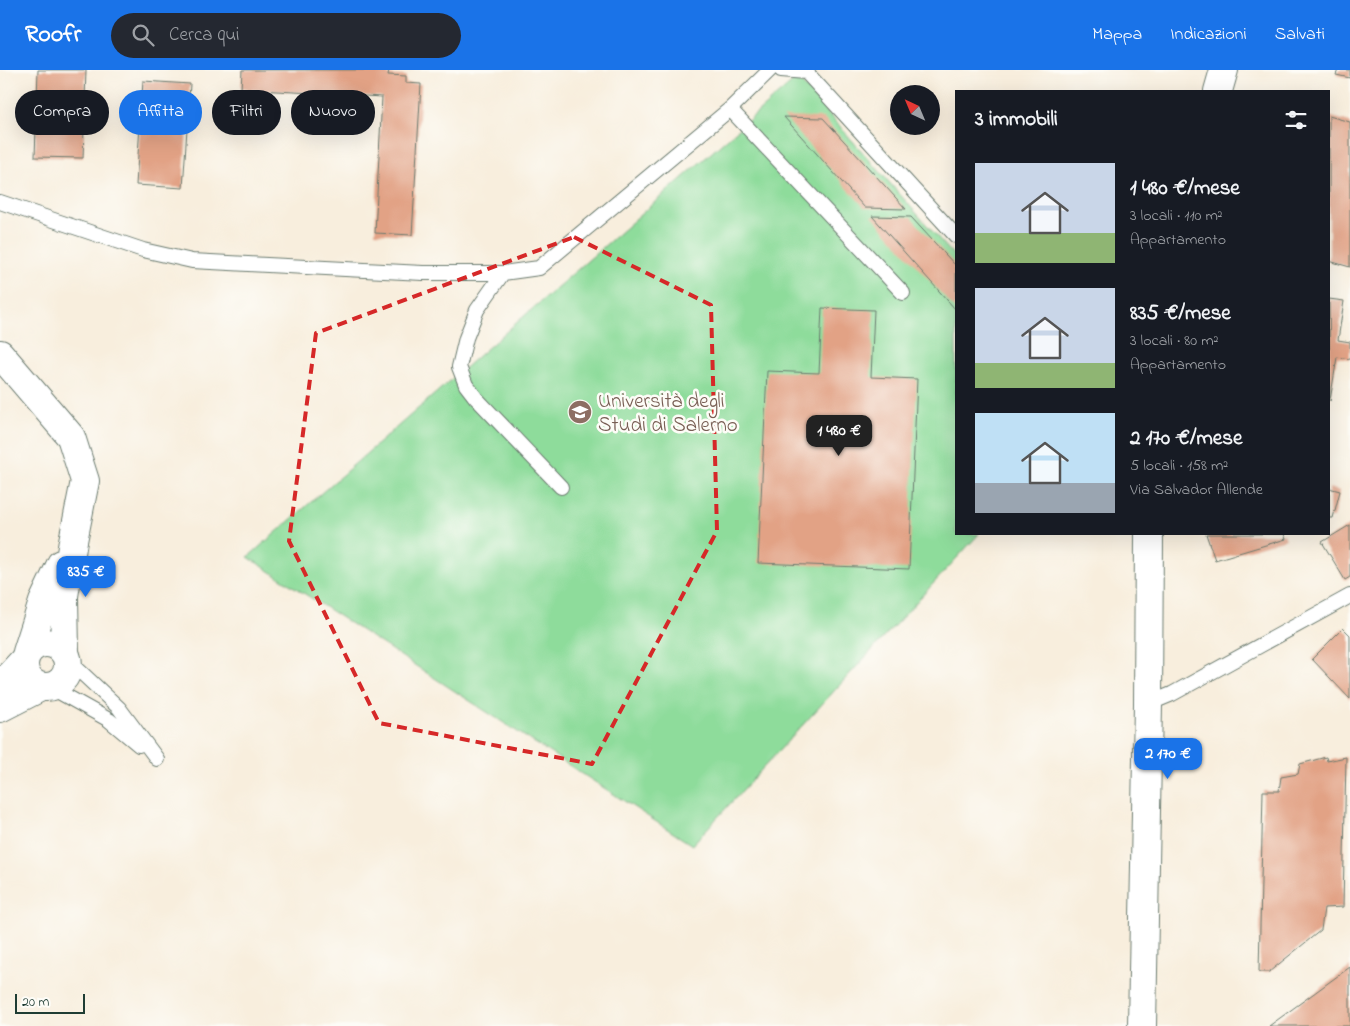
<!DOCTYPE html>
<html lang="it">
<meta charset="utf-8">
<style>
:root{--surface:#171b24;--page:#242831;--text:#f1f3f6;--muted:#9ea1a6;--accent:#1a73e8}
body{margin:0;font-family:"Indie Flower",sans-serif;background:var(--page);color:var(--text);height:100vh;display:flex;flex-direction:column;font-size:19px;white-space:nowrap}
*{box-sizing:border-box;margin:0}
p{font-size:16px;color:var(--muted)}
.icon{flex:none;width:28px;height:28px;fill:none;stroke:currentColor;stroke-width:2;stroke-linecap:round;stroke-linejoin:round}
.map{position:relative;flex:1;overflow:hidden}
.panel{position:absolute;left:955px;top:20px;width:375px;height:445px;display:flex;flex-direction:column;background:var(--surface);border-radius:0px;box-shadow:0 5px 20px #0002}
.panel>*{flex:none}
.top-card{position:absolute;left:15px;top:20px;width:475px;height:45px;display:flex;gap:10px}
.needle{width:32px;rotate:316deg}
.tools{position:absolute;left:890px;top:15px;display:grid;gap:10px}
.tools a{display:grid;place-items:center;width:50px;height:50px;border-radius:50%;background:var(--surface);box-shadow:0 5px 20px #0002;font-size:25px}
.scale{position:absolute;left:15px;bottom:12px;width:70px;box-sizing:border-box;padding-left:5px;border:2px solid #1f3d34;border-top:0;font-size:14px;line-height:18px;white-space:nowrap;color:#1f3d34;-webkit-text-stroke:4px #fdfcf7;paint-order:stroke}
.price{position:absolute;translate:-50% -42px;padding:0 11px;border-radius:10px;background:var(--accent);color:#fff;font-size:16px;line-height:32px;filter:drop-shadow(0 1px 2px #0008)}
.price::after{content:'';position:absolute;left:50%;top:30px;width:15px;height:11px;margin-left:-8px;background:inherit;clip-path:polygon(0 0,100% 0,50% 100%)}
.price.selected{background:#222;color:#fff}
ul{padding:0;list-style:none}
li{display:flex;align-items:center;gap:15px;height:125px;padding:0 20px}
li span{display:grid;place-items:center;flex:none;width:140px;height:100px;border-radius:0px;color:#555}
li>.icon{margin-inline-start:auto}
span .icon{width:60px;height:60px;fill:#fffc;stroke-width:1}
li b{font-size:21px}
h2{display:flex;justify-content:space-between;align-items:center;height:60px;padding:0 20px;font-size:21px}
.chip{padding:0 18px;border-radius:22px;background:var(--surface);box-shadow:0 5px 20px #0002;font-size:18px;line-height:45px}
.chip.selected{background:var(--accent);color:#fff}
header{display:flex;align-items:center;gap:30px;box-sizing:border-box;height:70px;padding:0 25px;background:var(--accent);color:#fff}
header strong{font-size:24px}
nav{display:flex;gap:28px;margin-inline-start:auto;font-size:18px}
.search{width:350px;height:45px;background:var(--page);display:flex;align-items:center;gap:12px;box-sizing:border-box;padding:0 18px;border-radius:28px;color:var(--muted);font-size:19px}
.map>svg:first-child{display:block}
</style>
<header>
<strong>Roofr</strong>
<div class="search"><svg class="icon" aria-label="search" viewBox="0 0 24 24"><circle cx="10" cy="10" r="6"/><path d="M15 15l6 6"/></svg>Cerca qui</div>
<nav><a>Mappa</a><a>Indicazioni</a><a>Salvati</a></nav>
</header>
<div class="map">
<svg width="1350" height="956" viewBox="0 0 1350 956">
<rect width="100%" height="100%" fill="#fdfcf7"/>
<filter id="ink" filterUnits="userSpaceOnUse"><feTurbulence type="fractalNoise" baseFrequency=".02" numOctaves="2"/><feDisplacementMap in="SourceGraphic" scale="10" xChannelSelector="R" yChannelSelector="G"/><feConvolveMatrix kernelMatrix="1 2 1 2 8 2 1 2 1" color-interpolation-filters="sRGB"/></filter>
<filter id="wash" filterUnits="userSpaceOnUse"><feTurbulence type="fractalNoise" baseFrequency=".0096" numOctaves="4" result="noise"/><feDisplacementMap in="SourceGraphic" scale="20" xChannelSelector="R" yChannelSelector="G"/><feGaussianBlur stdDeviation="1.12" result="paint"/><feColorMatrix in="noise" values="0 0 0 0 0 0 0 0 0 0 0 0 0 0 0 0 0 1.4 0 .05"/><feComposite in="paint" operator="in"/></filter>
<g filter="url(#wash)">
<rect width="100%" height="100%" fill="#f8eedd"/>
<path fill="#8edc9b" stroke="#568c68" d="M797 8 956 188V464H979L692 775 248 487Z"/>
<g id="blocks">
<path fill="#e2a285" d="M38 0H86L83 88 35 87Z
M242 0H389L388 5 406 6V13L421 14 412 165 375 163 382 27 241 19Z
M1338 0H1350V8L1336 5Z
M143 11 190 14 183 118 136 115Z
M1329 46 1350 52V197L1329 191Z
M784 47 823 48 906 139 865 138Z
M872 146 911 147 956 196V240Z
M1329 229 1344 231 1338 270 1350 272V289L1337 287 1330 331Z
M822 238 874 240 871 307 917 309 909 499 758 493 767 301 819 303Z
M1329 418 1340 421 1333 448H1329Z
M1350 455V507L1345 510 1322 472Z
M1206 464H1284L1286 469 1215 490Z
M1343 558 1350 565V629L1312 589Z
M1326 687 1327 691 1346 687 1343 837 1324 838 1321 860 1269 902H1259L1263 721H1279L1281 707 1298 704 1300 694Z
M1350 897V956H1269Z"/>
</g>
</g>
<g filter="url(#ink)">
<use href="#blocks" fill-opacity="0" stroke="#6b7b6f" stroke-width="1"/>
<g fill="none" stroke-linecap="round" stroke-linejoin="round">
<g stroke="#6b7b6f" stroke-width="16">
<path id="service" d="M781 0 806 2 956 166
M730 39 903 223
M0 132 143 180 192 191 423 203H503L539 198 730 39 770 0
M503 203 477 240 466 268 459 297 466 315 476 328 561 417
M68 590 119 638 157 689
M50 617 109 650 139 675
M1148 634 1172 624 1350 526"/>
</g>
<g stroke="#6b7b6f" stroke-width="30">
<path id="minor" d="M0 284 71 367 85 411 73 471 64 526 65 582
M24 595a22 22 0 1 1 44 0a22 22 0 1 1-44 0Z
M27 582 43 532 61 494
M0 616 24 590
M0 638 41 617"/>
</g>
<g stroke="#6b7b6f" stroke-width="30">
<path id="tertiary" d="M1218 21 1224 0
M1142 956 1148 634 1149 464"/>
</g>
<use href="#service" stroke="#fff" stroke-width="14"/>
<use href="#minor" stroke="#fff" stroke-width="28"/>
<use href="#tertiary" stroke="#fff" stroke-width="28"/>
</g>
</g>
<path fill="none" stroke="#d62828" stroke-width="4" stroke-dasharray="10 6" stroke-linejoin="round" d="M574 167 711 235 717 461 592 694 379 653 289 471 316 263Z"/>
<defs>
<g id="university-disc" transform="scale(1.25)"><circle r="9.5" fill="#8d6e63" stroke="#fdfcf7"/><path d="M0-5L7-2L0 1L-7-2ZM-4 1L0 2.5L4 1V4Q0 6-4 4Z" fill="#fff"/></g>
</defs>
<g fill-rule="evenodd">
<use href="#university-disc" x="580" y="342"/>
</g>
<g text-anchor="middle" stroke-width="5" stroke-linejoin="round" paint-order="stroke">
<g font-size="21" fill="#785e54" stroke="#fdfcf7" text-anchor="start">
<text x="598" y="337">Università degli<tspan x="598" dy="24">Studi di Salerno</tspan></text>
</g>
</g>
</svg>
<div class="tools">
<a><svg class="needle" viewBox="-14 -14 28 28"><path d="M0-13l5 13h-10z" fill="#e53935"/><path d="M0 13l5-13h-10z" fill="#9ea1a6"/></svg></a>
</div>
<div class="scale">20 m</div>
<b class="price selected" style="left:839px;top:387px">1 480 €</b>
<b class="price" style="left:86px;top:528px">835 €</b>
<b class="price" style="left:1168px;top:710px">2 170 €</b>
<div class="top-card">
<a class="chip">Compra</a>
<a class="chip selected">Affitta</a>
<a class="chip">Filtri</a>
<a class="chip">Nuovo</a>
</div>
<section class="panel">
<h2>3 immobili<svg class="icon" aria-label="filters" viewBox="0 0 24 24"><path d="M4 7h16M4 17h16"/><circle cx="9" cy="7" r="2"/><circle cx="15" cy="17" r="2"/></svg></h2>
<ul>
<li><span style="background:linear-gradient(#c9d6e8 70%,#8fb573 0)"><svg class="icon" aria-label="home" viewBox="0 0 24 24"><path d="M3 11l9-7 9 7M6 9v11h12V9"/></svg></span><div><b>1 480 €/mese</b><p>3 locali · 110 m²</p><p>Appartamento</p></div></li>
<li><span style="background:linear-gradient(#c9d6e8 75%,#8fb573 0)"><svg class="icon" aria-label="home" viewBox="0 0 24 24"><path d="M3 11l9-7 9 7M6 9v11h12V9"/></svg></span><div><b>835 €/mese</b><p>3 locali · 80 m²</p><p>Appartamento</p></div></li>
<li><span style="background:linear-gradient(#bfe0f5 70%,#9aa5b1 0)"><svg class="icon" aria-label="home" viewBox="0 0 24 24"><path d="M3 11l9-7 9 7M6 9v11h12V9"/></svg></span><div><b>2 170 €/mese</b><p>5 locali · 158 m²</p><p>Via Salvador Allende</p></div></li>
</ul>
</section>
</div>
